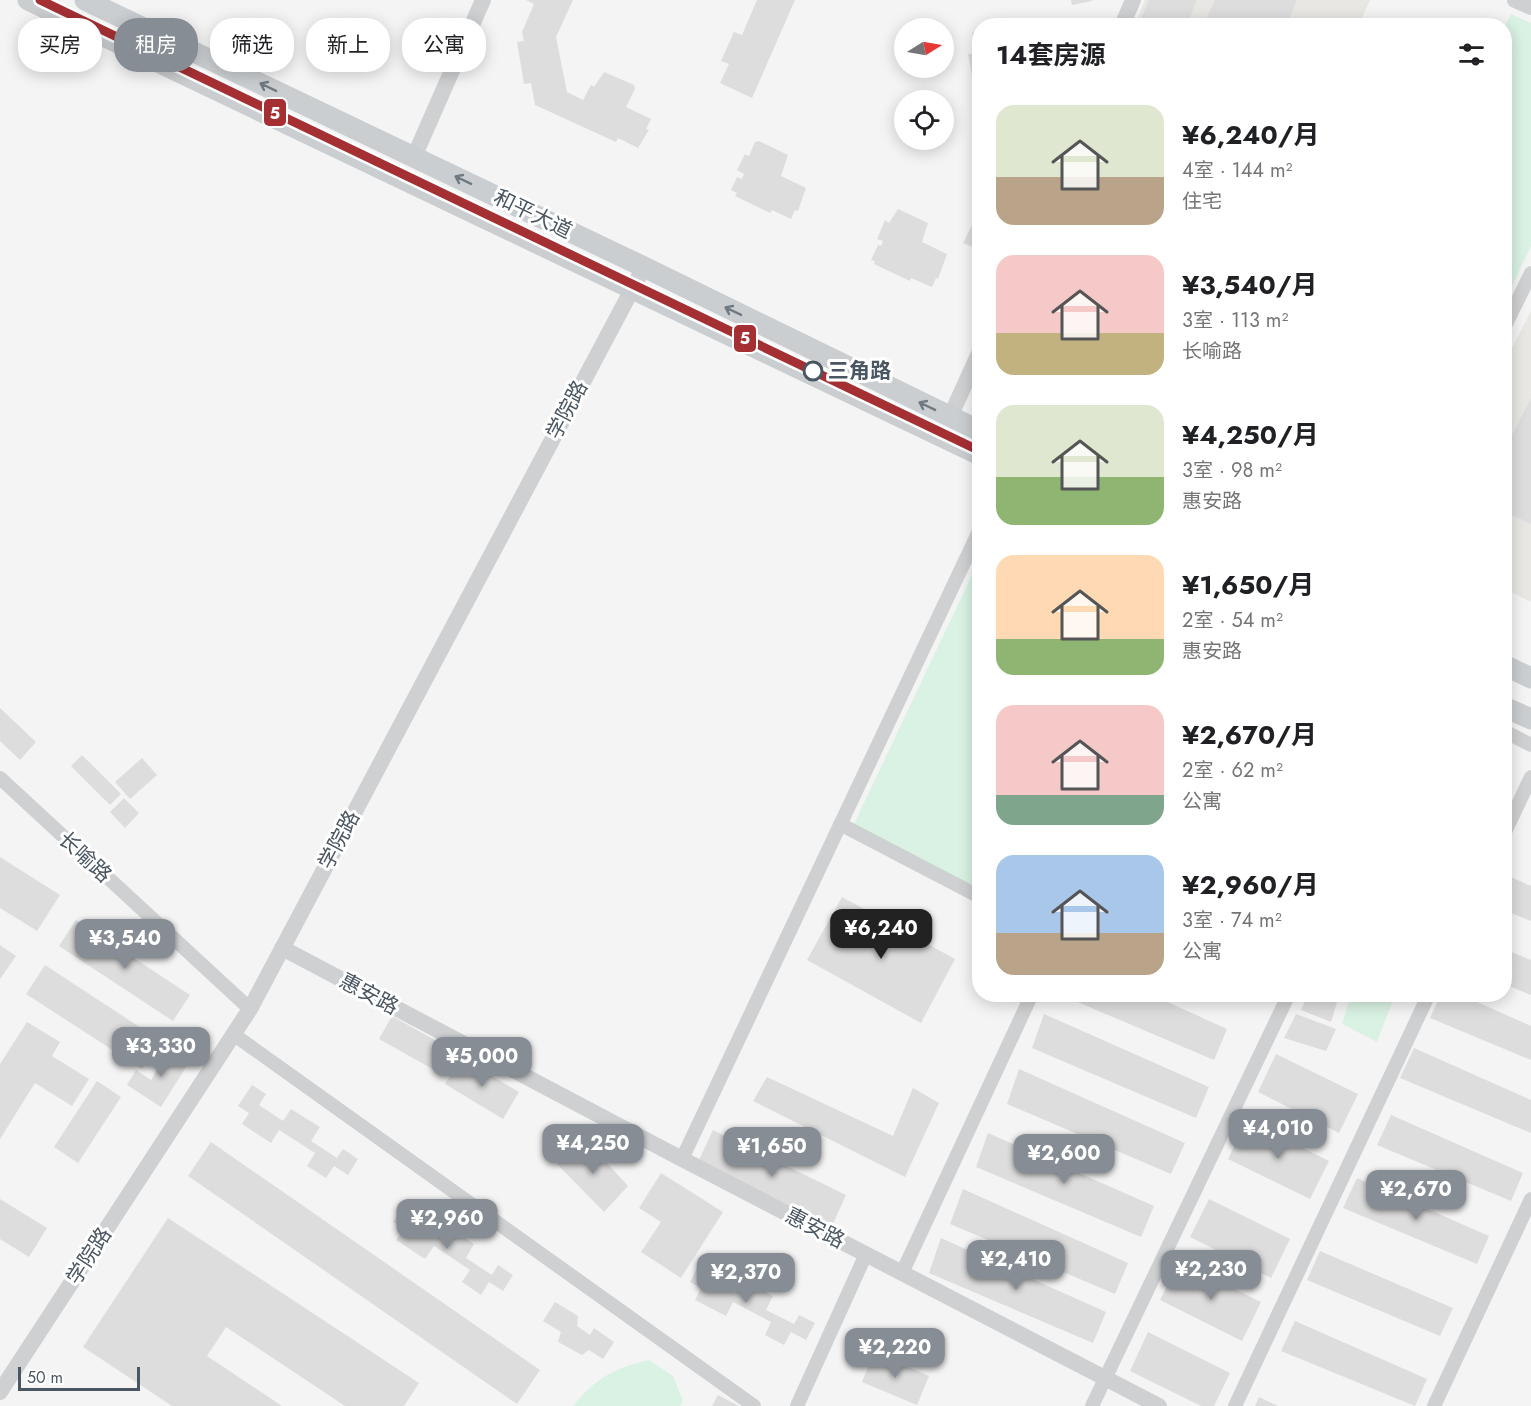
<!DOCTYPE html>
<html lang="zh">
<meta charset="utf-8">
<style>
:root{--surface:#fff;--page:#f6f6f6;--text:#202124;--muted:#757577;--accent:#868d94}
body{margin:0;font-family:Jost,"Noto Sans SC",sans-serif;background:var(--page);color:var(--text);height:100vh;display:flex;flex-direction:column;font-size:22px;white-space:nowrap}
*{box-sizing:border-box;margin:0}
p{font-size:20px;color:var(--muted)}
.icon{flex:none;width:33px;height:33px;fill:none;stroke:currentColor;stroke-width:2;stroke-linecap:round;stroke-linejoin:round}
.map{position:relative;flex:1;overflow:hidden}
.drawer{position:absolute;left:972px;top:18px;width:540px;height:984px;display:flex;flex-direction:column;background:var(--surface);border-radius:24px;box-shadow:0 3px 15px #0003}
.drawer>*{flex:none}
.hud{position:absolute;left:18px;top:18px;width:570px;height:54px;display:flex;gap:12px}
.needle{width:39px;rotate:79deg}
.tools{position:absolute;left:894px;top:18px;display:grid;gap:12px}
.tools a{display:grid;place-items:center;width:60px;height:60px;border-radius:50%;background:var(--surface);box-shadow:0 3px 15px #0003;font-size:30px}
.scale{position:absolute;left:18px;bottom:15px;width:122px;box-sizing:border-box;padding-left:6px;border:3px solid #4a5661;border-top:0;font-size:16px;line-height:21px;white-space:nowrap;color:#4a5661;-webkit-text-stroke:4px #fff;paint-order:stroke}
.price{position:absolute;translate:-50% -51px;padding:0 14px;border-radius:12px;background:var(--accent);color:#fff;font-size:20px;line-height:39px;filter:drop-shadow(0 2px 3px #0008)}
.price::after{content:'';position:absolute;left:50%;top:36px;width:18px;height:14px;margin-left:-9px;background:inherit;clip-path:polygon(0 0,100% 0,50% 100%)}
.price.selected{background:#222;color:#fff}
ul{padding:0;list-style:none}
li{display:flex;align-items:center;gap:18px;height:150px;padding:0 24px}
li span{display:grid;place-items:center;flex:none;width:168px;height:120px;border-radius:18px;color:#555}
li>.icon{margin-inline-start:auto}
span .icon{width:72px;height:72px;fill:#fffc;stroke-width:1}
li b{font-size:26px}
h2{display:flex;justify-content:space-between;align-items:center;height:72px;padding:0 24px;font-size:26px}
.tag{padding:0 21px;border-radius:24px;background:var(--surface);box-shadow:0 3px 15px #0003;font-size:21px;line-height:54px}
.tag.selected{background:var(--accent);color:#fff}
.map>svg:first-child{display:block}
</style>
<div class="map">
<svg width="1531" height="1406" viewBox="0 0 1531 1406">
<rect width="100%" height="100%" fill="#f4f4f4"/>
<path fill="#e8e7e3" d="M1145 0H1370L1359 25 1134 26Z
M1531 311V602L1505 589 1504 364Z"/>
<path fill="#d9f2e3" d="M1511 14 1531 23V246L1505 301 1504 28Z
M979 560V890L854 824Z
M1351 995H1395L1377 1042 1342 1024Z
M649 1360 673 1376 683 1401 680 1406H573C596 1378 614 1368 649 1360Z"/>
<path fill="#ddddde" d="M526 0H573L556 37 567 92 583 100 591 85 594 87 604 72 634 85 635 89 626 107 651 119 646 129 649 130 638 148 618 138 616 142 535 105 531 83 524 84 517 42 524 41 522 32 534 4Z
M757 0H795L752 98 720 83 729 64 721 61 734 32 742 35Z
M1071 0H1092V1L1072 5Z
M1149 0H1197L1186 26H1138Z
M1215 0H1297L1286 26H1203Z
M980 31V86L974 87 968 54 976 53 972 32Z
M759 141 788 155 781 176 806 188 798 211 795 210 791 219 772 210 770 213 735 196 737 193 731 190 737 177 742 179 744 174 737 170 745 154 749 156 755 142Z
M898 209 928 223 922 242 947 254 938 279 936 278 932 287 911 278 910 281 874 264 875 261 871 260 878 245 881 246 883 241 877 239 885 220 889 223Z
M980 209V250L963 243Z
M1531 398V524L1504 511V451Z
M0 708 36 742 20 760 0 741Z
M82 755 121 794 110 805 71 766Z
M142 758 157 775 130 799 115 782Z
M124 798 139 813 125 828 110 812Z
M0 857 60 895 37 931 0 908Z
M1504 874 1531 886V921L1504 910Z
M842 897 955 959 921 1023 807 960Z
M76 920 190 995 173 1021 59 946Z
M0 945 16 956 0 979Z
M1504 949 1531 960V995L1504 984Z
M45 965 161 1041 142 1069 26 994Z
M1150 994 1227 1029 1214 1060 1061 995Z
M1308 994H1319L1337 1002 1331 1022 1301 1010Z
M1441 994H1459L1531 1026V1060L1430 1018Z
M1044 1014 1209 1087 1196 1118 1032 1048Z
M1296 1014 1336 1029 1326 1051 1284 1038Z
M392 1016 449 1048 436 1071 379 1039Z
M27 1022 60 1042 52 1056 89 1079 72 1106 35 1083 0 1139V1064Z
M172 1046 191 1059 161 1107 127 1085 136 1070 151 1080Z
M1414 1048 1531 1100V1133L1400 1078Z
M1276 1054 1358 1094 1339 1133 1258 1092Z
M461 1058 519 1092 503 1119 445 1084Z
M1019 1069 1185 1143 1171 1174 1007 1104Z
M767 1077 893 1136 913 1088 939 1103 905 1177 753 1101Z
M97 1081 121 1097 78 1163 54 1147Z
M252 1085 266 1094 259 1105 283 1121 291 1109 320 1127 311 1141 337 1158 343 1149 358 1159 348 1175 334 1166 326 1178 307 1166 315 1153 279 1130 271 1143 242 1124 249 1113 238 1106Z
M1391 1115 1523 1173 1511 1201 1377 1145Z
M1247 1120 1329 1161 1310 1199 1228 1159Z
M713 1130 846 1195 832 1226 698 1162Z
M988 1133 1154 1206 1141 1237 976 1167Z
M585 1139 628 1186 604 1212 557 1164Z
M211 1142 540 1370 517 1404 188 1176Z
M661 1173 723 1212 681 1278 641 1252 661 1222 639 1208Z
M1357 1178 1489 1236 1477 1264 1343 1208Z
M963 1189 1128 1263 1115 1294 950 1224Z
M0 1199 47 1228 29 1257 0 1239Z
M1209 1199 1290 1239 1271 1278 1190 1237Z
M407 1202 421 1211 414 1222 438 1237 446 1225 474 1244 466 1258 492 1275 498 1265 513 1275 503 1291 489 1282 481 1295 462 1282 470 1270 434 1246 425 1259 396 1240 404 1229 393 1222Z
M168 1218 419 1383 404 1406H345L226 1327 207 1356 282 1406H172L83 1347Z
M941 1238 1106 1312 1093 1343 929 1273Z
M1320 1251 1453 1308 1440 1336 1307 1280Z
M701 1260 717 1268 711 1280 736 1293 743 1280 773 1296 766 1310 794 1324 799 1315 815 1323 806 1340 791 1332 784 1345 765 1335 771 1322 733 1302 726 1316 695 1300 701 1288 690 1282Z
M1179 1262 1261 1302 1242 1341 1160 1300Z
M555 1302 578 1316 577 1326 590 1335 594 1328 614 1342 603 1359 589 1350 582 1355 558 1342 561 1332 543 1321Z
M1295 1321 1427 1379 1415 1406 1281 1351Z
M1148 1332 1230 1373 1214 1406H1201L1130 1371Z
M874 1352 929 1376 917 1405 862 1382Z
M718 1395 739 1406H712Z
M1259 1397 1278 1406H1255Z"/>
<g fill="none" stroke-linecap="round" stroke-linejoin="round">
<path stroke="#ced0d2" stroke-width="14" d="M1504 328 1531 273
M1504 731 1531 745
M0 778 250 1009
M840 824 980 897
M1504 834 1531 777
M233 1034 754 1406
M682 1159 980 529
M902 1273 1032 994
M797 1406 866 1254
M1092 1406 1289 994
M1235 1406 1429 994
M1434 1406 1531 1199"/>
<path stroke="#ced0d2" stroke-width="16" d="M1515 0 1531 7
M1122 26 1133 0
M414 157 483 0
M950 417 980 351
M282 948 682 1159 1159 1406
M0 1392 250 1009 644 267"/>
<path stroke="#caced1" stroke-width="21" d="M28 0 980 455
M85 0 644 267 980 431
M1504 665 1531 678
M1504 707 1531 719"/>
<g stroke="#fff" stroke-width="14">
<path id="metro-1" d="M40 0 980 451"/>
</g>
<use href="#metro-1" stroke="#a43034" stroke-width="9"/>
</g>
<defs><path id="oneway-shaft" d="M-6 0H5M1.5-3L5.5 0L1.5 3" fill="none" stroke-width="1.6" stroke-linecap="round" stroke-linejoin="round" transform="scale(1.5)"/></defs>
<g stroke="#707a83">
<use href="#oneway-shaft" transform="translate(268 87) rotate(-154)"/>
<use href="#oneway-shaft" transform="translate(463 180) rotate(-154)"/>
<use href="#oneway-shaft" transform="translate(733 311) rotate(-154)"/>
<use href="#oneway-shaft" transform="translate(927 406) rotate(-154)"/>
</g>
<circle fill="#fff" stroke="#4a5661" stroke-width="3" cx="813" cy="371" r="9"/>
<g text-anchor="middle" stroke-width="6" stroke-linejoin="round" paint-order="stroke">
<g font-size="21" fill="#4a5661" stroke="#fff">
<text transform="translate(533 214) rotate(26)" y="7">和平大道</text>
<text transform="translate(567 410) rotate(-62)" y="7">学院路</text>
<text transform="translate(339 840) rotate(-62)" y="7">学院路</text>
<text transform="translate(85 857) rotate(43)" y="7">长喻路</text>
<text transform="translate(369 994) rotate(28)" y="7">惠安路</text>
<text transform="translate(815 1228) rotate(27)" y="7">惠安路</text>
<text transform="translate(89 1256) rotate(-57)" y="7">学院路</text>
</g>
<g font-size="21" font-weight="bold" fill="#4a5661" stroke="#fff" text-anchor="start">
<text x="828" y="378">三角路</text>
</g>
</g>
<g stroke="#fff" stroke-width="2">
<rect x="263" y="98" width="24" height="29" rx="6" fill="#a43034"/>
<rect x="733" y="324" width="24" height="29" rx="6" fill="#a43034"/>
</g>
<g font-size="16" text-anchor="middle" font-weight="bold" fill="#fff">
<text x="275" y="119">5</text>
<text x="745" y="344">5</text>
</g>
</svg>
<div class="tools">
<a><svg class="needle" viewBox="-14 -14 28 28"><path d="M0-13l5 13h-10z" fill="#e53935"/><path d="M0 13l5-13h-10z" fill="#757577"/></svg></a>
<a><svg class="icon" aria-label="locate" viewBox="0 0 24 24"><circle cx="12" cy="12" r="6"/><path d="M12 2v4M12 18v4M2 12h4M18 12h4"/></svg></a>
</div>
<div class="scale">50 m</div>
<b class="price selected" style="left:881px;top:960px">¥6,240</b>
<b class="price" style="left:125px;top:970px">¥3,540</b>
<b class="price" style="left:161px;top:1078px">¥3,330</b>
<b class="price" style="left:482px;top:1088px">¥5,000</b>
<b class="price" style="left:1278px;top:1160px">¥4,010</b>
<b class="price" style="left:593px;top:1175px">¥4,250</b>
<b class="price" style="left:772px;top:1178px">¥1,650</b>
<b class="price" style="left:1064px;top:1185px">¥2,600</b>
<b class="price" style="left:1416px;top:1221px">¥2,670</b>
<b class="price" style="left:447px;top:1250px">¥2,960</b>
<b class="price" style="left:1016px;top:1291px">¥2,410</b>
<b class="price" style="left:1211px;top:1301px">¥2,230</b>
<b class="price" style="left:746px;top:1304px">¥2,370</b>
<b class="price" style="left:895px;top:1379px">¥2,220</b>
<div class="hud">
<a class="tag">买房</a>
<a class="tag selected">租房</a>
<a class="tag">筛选</a>
<a class="tag">新上</a>
<a class="tag">公寓</a>
</div>
<section class="drawer">
<h2>14套房源<svg class="icon" aria-label="filters" viewBox="0 0 24 24"><path d="M4 7h16M4 17h16"/><circle cx="9" cy="7" r="2"/><circle cx="15" cy="17" r="2"/></svg></h2>
<ul>
<li><span style="background:linear-gradient(#dfe7d0 60%,#b9a48a 0)"><svg class="icon" aria-label="home" viewBox="0 0 24 24"><path d="M3 11l9-7 9 7M6 9v11h12V9"/></svg></span><div><b>¥6,240/月</b><p>4室 · 144 m²</p><p>住宅</p></div></li>
<li><span style="background:linear-gradient(#f6c9c9 65%,#c2b280 0)"><svg class="icon" aria-label="home" viewBox="0 0 24 24"><path d="M3 11l9-7 9 7M6 9v11h12V9"/></svg></span><div><b>¥3,540/月</b><p>3室 · 113 m²</p><p>长喻路</p></div></li>
<li><span style="background:linear-gradient(#dfe7d0 60%,#8fb573 0)"><svg class="icon" aria-label="home" viewBox="0 0 24 24"><path d="M3 11l9-7 9 7M6 9v11h12V9"/></svg></span><div><b>¥4,250/月</b><p>3室 · 98 m²</p><p>惠安路</p></div></li>
<li><span style="background:linear-gradient(#ffd9b3 70%,#8fb573 0)"><svg class="icon" aria-label="home" viewBox="0 0 24 24"><path d="M3 11l9-7 9 7M6 9v11h12V9"/></svg></span><div><b>¥1,650/月</b><p>2室 · 54 m²</p><p>惠安路</p></div></li>
<li><span style="background:linear-gradient(#f6c9c9 75%,#7fa58c 0)"><svg class="icon" aria-label="home" viewBox="0 0 24 24"><path d="M3 11l9-7 9 7M6 9v11h12V9"/></svg></span><div><b>¥2,670/月</b><p>2室 · 62 m²</p><p>公寓</p></div></li>
<li><span style="background:linear-gradient(#a9c7e8 65%,#b9a48a 0)"><svg class="icon" aria-label="home" viewBox="0 0 24 24"><path d="M3 11l9-7 9 7M6 9v11h12V9"/></svg></span><div><b>¥2,960/月</b><p>3室 · 74 m²</p><p>公寓</p></div></li>
</ul>
</section>
</div>
